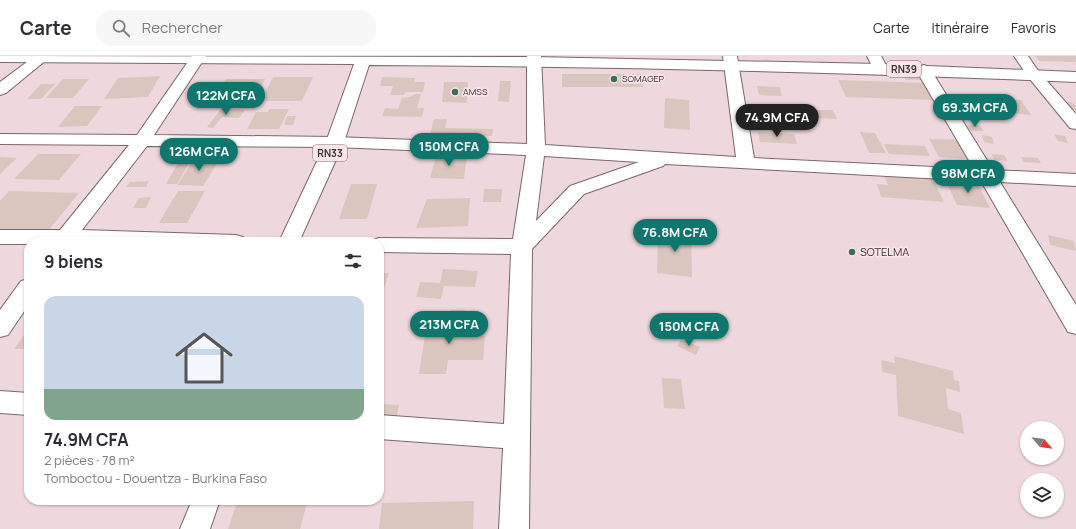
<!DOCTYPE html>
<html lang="fr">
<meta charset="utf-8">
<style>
:root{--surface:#fff;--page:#f7f7f7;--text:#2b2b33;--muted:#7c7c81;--line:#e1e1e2;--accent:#0f766e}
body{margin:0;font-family:Manrope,sans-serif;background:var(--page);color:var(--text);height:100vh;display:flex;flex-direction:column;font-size:15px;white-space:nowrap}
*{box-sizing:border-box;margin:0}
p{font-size:13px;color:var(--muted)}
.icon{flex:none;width:22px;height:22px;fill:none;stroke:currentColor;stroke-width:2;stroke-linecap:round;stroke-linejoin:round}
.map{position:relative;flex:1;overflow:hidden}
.drawer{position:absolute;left:24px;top:181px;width:360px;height:268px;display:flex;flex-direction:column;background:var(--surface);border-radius:16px;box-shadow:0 1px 3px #0004}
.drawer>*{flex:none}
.needle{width:26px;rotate:118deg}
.controls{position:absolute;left:1020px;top:365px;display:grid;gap:8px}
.controls a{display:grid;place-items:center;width:44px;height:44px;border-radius:50%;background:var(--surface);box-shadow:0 1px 3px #0004;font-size:20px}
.price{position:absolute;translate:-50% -34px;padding:0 9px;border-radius:14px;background:var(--accent);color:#fff;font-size:13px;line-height:26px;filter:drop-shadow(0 1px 2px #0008)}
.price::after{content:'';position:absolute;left:50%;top:24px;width:12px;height:9px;margin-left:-6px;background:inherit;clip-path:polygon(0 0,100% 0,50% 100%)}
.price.on{background:#222;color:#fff}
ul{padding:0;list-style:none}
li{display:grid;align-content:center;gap:8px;height:212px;padding:0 20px}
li+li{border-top:1px solid var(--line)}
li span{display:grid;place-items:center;height:124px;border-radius:12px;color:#555}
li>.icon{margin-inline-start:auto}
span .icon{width:72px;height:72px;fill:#fffc;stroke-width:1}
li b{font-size:17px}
h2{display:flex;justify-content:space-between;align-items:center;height:48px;padding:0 20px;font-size:17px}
header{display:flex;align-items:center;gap:24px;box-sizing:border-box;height:56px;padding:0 20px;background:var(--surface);border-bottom:1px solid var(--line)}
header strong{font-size:19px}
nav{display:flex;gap:22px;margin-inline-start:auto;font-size:14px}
.search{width:280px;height:36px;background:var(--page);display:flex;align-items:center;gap:10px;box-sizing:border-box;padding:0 14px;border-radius:16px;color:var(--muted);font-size:15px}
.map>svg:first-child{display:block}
</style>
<header>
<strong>Carte</strong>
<div class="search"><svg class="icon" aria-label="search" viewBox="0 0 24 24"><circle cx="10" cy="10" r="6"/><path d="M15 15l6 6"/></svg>Rechercher</div>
<nav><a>Carte</a><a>Itinéraire</a><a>Favoris</a></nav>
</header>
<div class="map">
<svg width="1076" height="473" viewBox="0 0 1076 473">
<rect width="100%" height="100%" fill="#efd8dd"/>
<path fill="#dbc5bf" d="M1035 0H1076V6L1039 5Z
M562 18H641L643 31H562Z
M160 20 148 41 104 43 118 22Z
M273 21H313L302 45H261Z
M382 21 415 22 414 26H425L423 36H405L404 39H390L393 30H380Z
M904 21H924L925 24H906Z
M63 23H89L73 42H46Z
M226 23H265L252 47H211Z
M838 24 926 27 937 44 846 41Z
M500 25H511L509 46 498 45Z
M444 26H468L467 47 442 46Z
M41 28H55L41 43H27Z
M757 30 780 31 782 40 759 39Z
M415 38H421L417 52H424L422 61 382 60 385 52 398 53 402 42 410 41Z
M665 42 689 44 690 74 664 72Z
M994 42 1021 44 1031 59 1003 56Z
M1063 46H1071L1076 50V54H1072Z
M75 50H102L87 70 58 71Z
M222 52 245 54 239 62 222 61 213 72 207 71Z
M269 53H289L279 73H247L256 56H268Z
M813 54H833L837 63 816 62Z
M287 60H296L293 69H284Z
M434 63H447L445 72 493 73 492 80 430 78Z
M966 69H979L984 75H970Z
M758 76 794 78 797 88 760 86Z
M860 76 875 77 886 97H869Z
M1054 78 1065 80 1068 87 1058 85Z
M982 79 992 81 994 88 984 86Z
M929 83 957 84 969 103 939 101Z
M884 88 925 90 930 100 889 98Z
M38 98H81L59 124 14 123Z
M991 98 1004 99 1008 105 995 104Z
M436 100H467L464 123 430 122Z
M0 101 17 102 0 118Z
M1021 101 1038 102 1041 107 1024 106Z
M195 102 220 103 203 130 177 129Z
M178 107H189L177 128H166Z
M884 119 933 123 944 146 881 141 877 128 888 129Z
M149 125 146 131H126L130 126Z
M946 125 977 127 990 152 957 149Z
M351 128H377L367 163H339Z
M484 133H502L501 146H483Z
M9 135 79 137 48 175 0 174V145Z
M178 135H205L187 167H159Z
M151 141 146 152H133L139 142Z
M470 142 468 170 416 172 427 143Z
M684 163 696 164V171L683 169Z
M672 172 691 174 692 221 657 217 658 177 672 179Z
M1048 179 1074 185 1076 195 1050 189Z
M443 213 478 215 475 231 444 230 441 243 416 241 420 226 440 227Z
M379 217H389L379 247Z
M451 254H465L462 280H485L483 304H448L446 318H419L427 266H450Z
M701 266H709L712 281 703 280Z
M29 272V293H14Z
M681 283 700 291 696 299 677 290Z
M894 300 953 315 954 324 959 325 960 336 946 332 948 353 961 357 964 378 898 360 896 319 882 316 881 304 895 307Z
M662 322 681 323 685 353 664 352Z
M379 348 399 349 396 364H379Z
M238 444H305L307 447 300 473H228Z
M474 445 473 473H379L382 447Z"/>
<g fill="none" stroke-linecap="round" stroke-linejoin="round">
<g stroke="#7a676b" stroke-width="2">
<path id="minor" d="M35 0H51L6 37 0 39V26Z
M192 0H206L154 79 335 81 527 88V0H541L545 89 736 101 723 0H737L754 102 974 113 916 14 919 11 924 9 929 11 993 114 1076 118V130L1000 126 1076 249V278L1068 276 981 125 665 108 663 110 584 138 532 193 529 473H499L503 392 379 383V359L504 368 511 198 379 196V186H370L372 184 379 182 513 183 526 99 335 91 147 90 82 174 236 179 243 181 246 186H29V188H0V174H60L129 89 0 88V78L137 79ZM544 100 639 106 570 130 536 165Z
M867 0H881L888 13 885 16 880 18 875 16Z
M1014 0H1028L1039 16 1076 58V73L1070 72 1029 22Z
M29 223V248L8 279 0 281V254L21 225Z
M0 335 29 337V359L0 357Z"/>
</g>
<g stroke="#7a676b" stroke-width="2">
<path id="primary" d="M0 0 533 1 880 8 1076 16V26C840 16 605 10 369 9L344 86 299 186H279L326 86 354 8 0 6Z
M192 444H220L210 473H180Z"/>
</g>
<use href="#minor" fill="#fff" fill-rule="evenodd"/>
<use href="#primary" fill="#fff" fill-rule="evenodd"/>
</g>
<g fill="#377058" stroke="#fce5ea" stroke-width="1.5">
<circle cx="614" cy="23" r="4"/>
<circle cx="455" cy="36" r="4"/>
<circle cx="852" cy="196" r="4"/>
</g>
<g text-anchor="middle" stroke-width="3.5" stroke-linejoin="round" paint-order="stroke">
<g font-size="9" fill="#3c3335" stroke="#fce5ea" text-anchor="start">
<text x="622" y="26">SOMAGEP</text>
<text x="463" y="39">AMSS</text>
</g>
<g fill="#fce5ea" stroke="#76686b" stroke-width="1">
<rect x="887" y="5" width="34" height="16" rx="3"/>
<rect x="313" y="89" width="34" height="16" rx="3"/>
</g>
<g font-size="10" font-weight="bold" fill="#3c3335">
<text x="904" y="17">RN39</text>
<text x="330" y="101">RN33</text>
</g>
<g font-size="11" fill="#3c3335" stroke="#fce5ea" text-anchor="start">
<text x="860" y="200">SOTELMA</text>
</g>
</g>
</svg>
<div class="controls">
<a><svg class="needle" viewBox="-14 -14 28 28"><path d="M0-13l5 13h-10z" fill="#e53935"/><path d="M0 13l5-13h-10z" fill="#7c7c81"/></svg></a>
<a><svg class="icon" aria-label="layers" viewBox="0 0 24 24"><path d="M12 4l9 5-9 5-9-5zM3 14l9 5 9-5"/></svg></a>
</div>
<b class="price" style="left:226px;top:60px">122M CFA</b>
<b class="price" style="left:975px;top:72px">69.3M CFA</b>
<b class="price on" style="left:777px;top:82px">74.9M CFA</b>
<b class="price" style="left:449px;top:111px">150M CFA</b>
<b class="price" style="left:199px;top:116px">126M CFA</b>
<b class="price" style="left:968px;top:138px">98M CFA</b>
<b class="price" style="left:675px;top:197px">76.8M CFA</b>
<b class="price" style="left:449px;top:289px">213M CFA</b>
<b class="price" style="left:689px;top:291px">150M CFA</b>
<section class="drawer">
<h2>9 biens<svg class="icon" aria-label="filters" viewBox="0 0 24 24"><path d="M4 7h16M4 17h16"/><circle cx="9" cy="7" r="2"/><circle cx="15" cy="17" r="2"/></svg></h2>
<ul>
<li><span style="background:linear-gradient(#c9d6e8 75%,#7fa58c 0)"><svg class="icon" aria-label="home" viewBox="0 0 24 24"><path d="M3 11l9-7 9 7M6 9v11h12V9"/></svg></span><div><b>74.9M CFA</b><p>2 pièces · 78 m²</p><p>Tomboctou - Douentza - Burkina Faso</p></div></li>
</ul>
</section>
</div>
